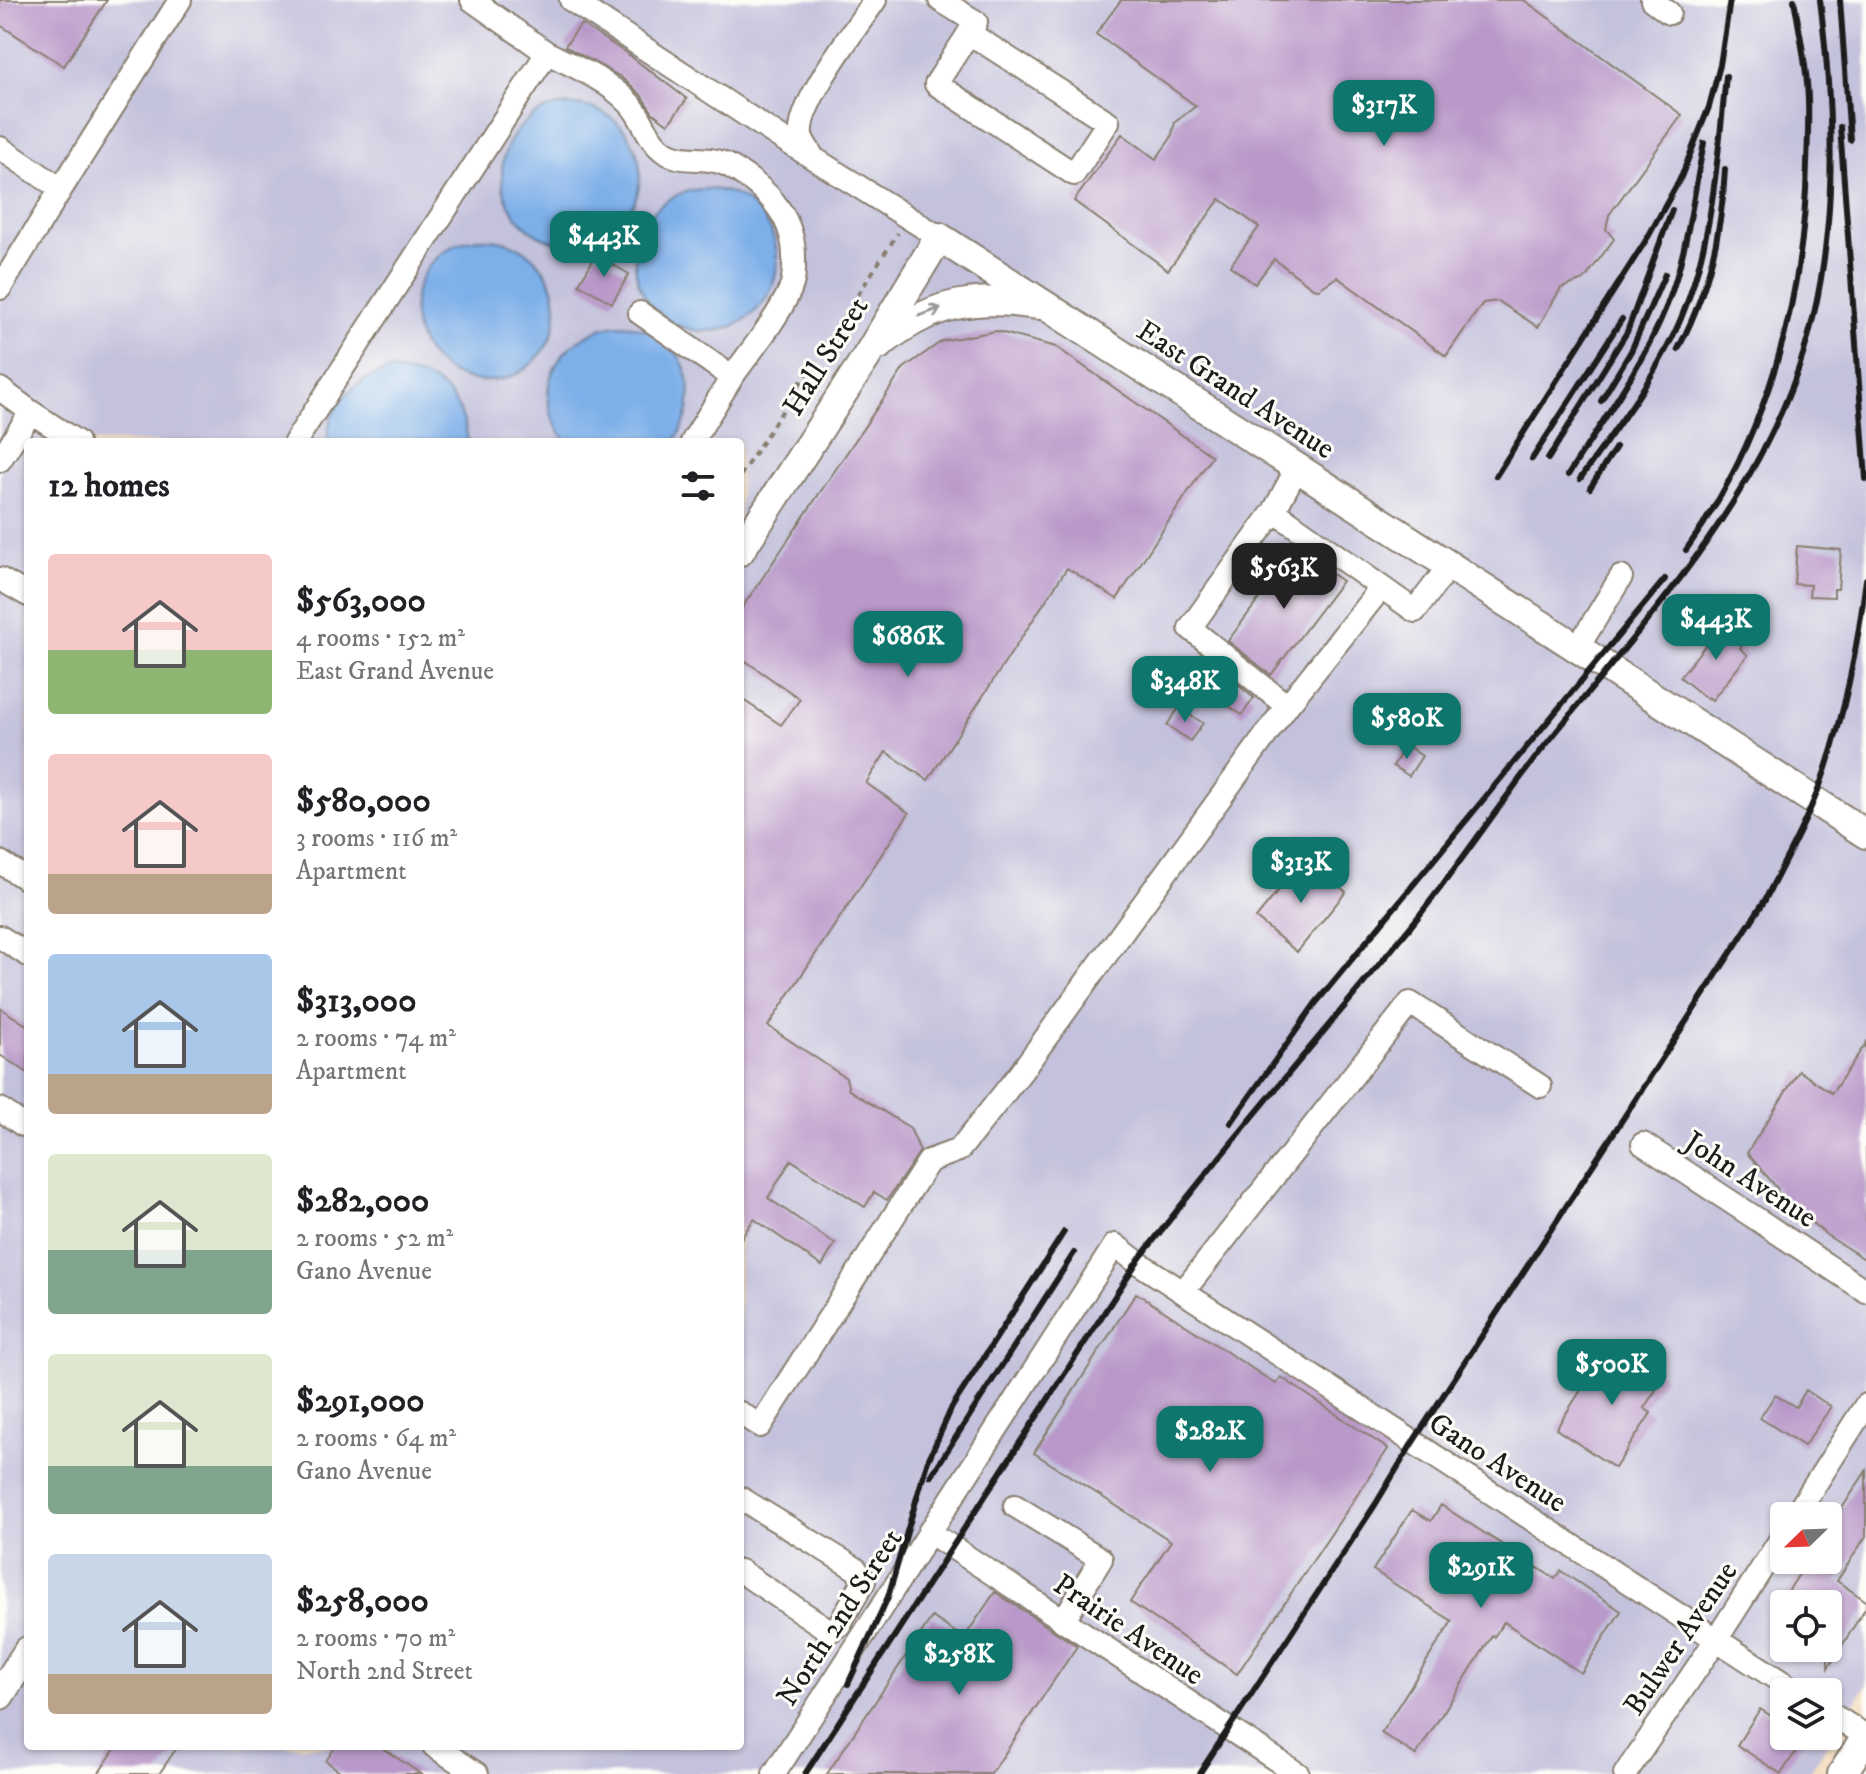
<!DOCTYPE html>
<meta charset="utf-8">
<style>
:root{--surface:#fff;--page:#f6f6f6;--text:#202124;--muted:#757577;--accent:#0f766e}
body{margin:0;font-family:"IM FELL DW Pica",serif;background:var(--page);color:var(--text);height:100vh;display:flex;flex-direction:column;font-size:30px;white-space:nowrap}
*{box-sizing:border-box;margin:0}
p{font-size:26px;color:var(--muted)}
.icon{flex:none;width:44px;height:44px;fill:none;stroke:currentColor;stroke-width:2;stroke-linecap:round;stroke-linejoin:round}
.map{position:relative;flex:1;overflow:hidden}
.drawer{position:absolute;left:24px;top:438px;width:720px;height:1312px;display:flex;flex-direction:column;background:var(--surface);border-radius:8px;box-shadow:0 2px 6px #0004}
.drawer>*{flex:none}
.needle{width:52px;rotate:247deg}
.fabs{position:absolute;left:1770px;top:1502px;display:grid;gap:16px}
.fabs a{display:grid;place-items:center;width:72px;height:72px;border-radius:8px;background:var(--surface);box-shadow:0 2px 6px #0004;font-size:40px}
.price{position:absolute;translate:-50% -68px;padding:0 18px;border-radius:16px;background:var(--accent);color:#fff;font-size:26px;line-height:52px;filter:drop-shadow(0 2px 4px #0008)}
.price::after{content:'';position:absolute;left:50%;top:48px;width:24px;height:18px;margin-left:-12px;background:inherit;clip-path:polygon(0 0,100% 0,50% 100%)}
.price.on{background:#222;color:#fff}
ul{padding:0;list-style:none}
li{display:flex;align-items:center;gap:24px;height:200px;padding:0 24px}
li span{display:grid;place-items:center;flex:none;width:224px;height:160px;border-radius:8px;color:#555}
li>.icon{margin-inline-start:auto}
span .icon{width:96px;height:96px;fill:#fffc;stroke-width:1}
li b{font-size:34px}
h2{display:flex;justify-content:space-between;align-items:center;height:96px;padding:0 24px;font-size:34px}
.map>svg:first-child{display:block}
</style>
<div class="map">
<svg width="1866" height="1774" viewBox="0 0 1866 1774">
<rect width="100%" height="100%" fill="#fdfcf7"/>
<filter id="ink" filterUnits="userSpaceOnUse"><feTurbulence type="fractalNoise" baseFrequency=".0125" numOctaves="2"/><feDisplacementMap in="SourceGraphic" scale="16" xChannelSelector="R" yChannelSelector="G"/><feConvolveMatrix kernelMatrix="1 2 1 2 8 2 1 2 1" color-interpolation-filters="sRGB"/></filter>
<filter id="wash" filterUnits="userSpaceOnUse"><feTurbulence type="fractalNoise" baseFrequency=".006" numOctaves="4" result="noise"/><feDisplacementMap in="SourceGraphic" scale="32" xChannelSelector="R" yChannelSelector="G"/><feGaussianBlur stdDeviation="1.8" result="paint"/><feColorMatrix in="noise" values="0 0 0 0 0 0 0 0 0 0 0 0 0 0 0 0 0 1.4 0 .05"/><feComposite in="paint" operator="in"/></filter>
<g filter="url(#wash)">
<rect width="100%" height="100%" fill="#f5e0c5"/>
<path fill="#c3c1db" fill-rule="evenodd" d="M0 0H1866V1685L1808 1774H0ZM28 442H740V1746H28ZM1784 1516H1828V1560H1784ZM1784 1604H1828V1648H1784ZM1784 1692H1828V1736H1784Z"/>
<path fill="#7dafe9" stroke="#4c6682" stroke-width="2" d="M502 174a69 69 0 1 1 138 0a69 69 0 1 1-138 0Z
M635 260a71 71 0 1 1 142 0a71 71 0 1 1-142 0Z
M414 310a71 71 0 1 1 142 0a71 71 0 1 1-142 0Z
M615 325C623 325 632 325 640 328 692 345 703 400 674 442H567C526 392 557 337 615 325Z
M392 370C439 375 462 395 468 442H327C329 402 354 379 392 370Z"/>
<g id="blocks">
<path fill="#b999c9" d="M0 0H107L64 66 0 25Z
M1121 0H1524L1682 115 1609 215 1606 229 1614 239 1584 280 1561 288 1538 327 1498 301 1483 303 1446 356 1337 277 1319 289 1313 288 1274 259 1255 284 1230 266 1259 227 1220 199 1168 270 1074 201 1122 134 1156 159 1171 138 1175 122 1196 106 1096 34Z
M581 24 629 55 687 99 668 124 653 113 641 95 621 77 565 46Z
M596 255 629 274 612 303 579 284Z
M996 331 1056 347 1212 456 1117 599 1067 568 928 780 886 752 866 783 909 813 768 1026 846 1078 849 1090 910 1128 920 1151 887 1200 874 1192 865 1207 791 1160 768 1198 835 1244 822 1266 754 1219 740 1240V698L781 725 800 699 740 657V611L904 368 942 341Z
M1797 546 1841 550 1838 589H1834V597L1809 596 1810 585 1794 584Z
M1296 549 1342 581 1271 675 1228 641Z
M1724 622 1746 640 1740 648 1748 655 1712 700 1708 697 1707 699 1680 677Z
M1210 662 1254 698 1242 715 1195 682Z
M1179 708 1203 723 1190 741 1167 725Z
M1406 745 1422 756 1409 776 1393 766Z
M1305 858 1346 892 1297 952 1256 918Z
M0 1008 28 1026V1073L0 1055Z
M1866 1043V1260L1828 1236 1777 1194 1778 1189 1747 1153 1799 1071 1832 1093Z
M1136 1293 1276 1384 1281 1377 1388 1449 1237 1674 1130 1602 1171 1541 1034 1453Z
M1618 1346 1665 1376 1644 1408 1651 1413 1615 1468 1556 1429 1592 1373 1598 1377Z
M1806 1390 1831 1407 1804 1446 1760 1418 1775 1395 1796 1407Z
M1866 1471V1536L1837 1581 1866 1601V1607L1828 1668V1604H1780L1808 1560H1828V1530Z
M1441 1505 1555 1579 1561 1571 1621 1611 1581 1673 1504 1622 1494 1637 1492 1636 1416 1755 1381 1733 1452 1621 1373 1570 1412 1510 1431 1521Z
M995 1592 1077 1646 991 1774H827L932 1617 964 1638Z
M1760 1709 1784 1724V1736H1806L1781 1774 1737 1745Z
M117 1746H178L159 1774H98Z
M336 1746H379L421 1774H344L326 1761Z"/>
</g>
</g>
<g filter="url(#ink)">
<use href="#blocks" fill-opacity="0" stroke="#887e70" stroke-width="2"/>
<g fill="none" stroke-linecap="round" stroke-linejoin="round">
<g stroke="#887e70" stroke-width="26">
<path id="minor" d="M571 0 778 136 939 237
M940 0 976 22 936 84 1074 174 1108 122 969 33
M1652 0 1669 13
M547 53C574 66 609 81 630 104 644 119 647 140 665 152 684 164 708 154 729 166 763 185 793 214 794 255 794 267 795 279 790 290 776 321 752 349 732 377L640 313
M0 148 61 189 180 0
M812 156C809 150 802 141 801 135 797 104 857 27 875 0
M0 288 61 189
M0 389 31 412 0 460
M31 412 77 442
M295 442 547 53 472 0
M692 442 732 377
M1274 511 1415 611 1449 566
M0 579 28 595
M1578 647 1621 577
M1287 706 1381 588
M0 862 28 880
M0 937 28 955
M0 1109 23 1125 28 1123
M1643 1144 1866 1291
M1183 1292 1410 1003 1540 1086
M740 1413 760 1426 929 1161 959 1150 1021 1072 1287 706 1190 628 1274 511 1297 468
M740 1498 856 1569 864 1581 839 1625 830 1631 740 1571
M1015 1506 1101 1559 1063 1621
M1795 1516 1866 1405
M929 1532 1298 1774
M1828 1712 1866 1736
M434 1746 477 1774
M774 1774 1115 1245 1137 1262 1797 1692
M1625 1774 1716 1640 1784 1534"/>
</g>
<g stroke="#887e70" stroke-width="32">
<path id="major" d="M879 345C929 303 974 295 1038 305
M740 551 867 356 939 237 1866 834
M0 1695 28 1651
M1842 1774 1866 1737"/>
</g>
<path stroke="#887e70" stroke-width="4" stroke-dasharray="6 6" stroke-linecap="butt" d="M740 476 898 233"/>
<use href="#minor" stroke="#fff" stroke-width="22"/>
<use href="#major" stroke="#fff" stroke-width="28"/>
<path stroke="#1c1c1c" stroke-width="6" d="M1840 0 1850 140
M1840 127 1866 479
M1678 349C1708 292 1722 234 1725 169
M1601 401 1631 351 1665 274
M1532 459 1622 319
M1548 459 1627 332 1672 210
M1568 475C1603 420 1642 367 1667 305 1687 254 1693 196 1704 143
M1496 476 1648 237 1681 177 1709 107 1720 65 1730 0
M1580 479C1611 434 1647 389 1671 340 1712 259 1717 164 1726 76
M1590 488 1616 447
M1686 550C1767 437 1804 301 1807 164 1808 132 1810 98 1805 66 1802 44 1798 22 1794 0
M1231 1123 1315 1004 1665 579
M931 1476 1074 1253
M848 1684 888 1597 927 1463 952 1407 1064 1232
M805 1774 1137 1262C1225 1147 1319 1038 1411 926 1456 870 1496 809 1540 752 1632 636 1739 525 1793 384 1839 262 1836 128 1820 0
M1199 1774 1375 1505 1413 1442 1765 900C1786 858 1810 816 1825 771 1846 709 1858 644 1866 579"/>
</g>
<defs><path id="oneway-shaft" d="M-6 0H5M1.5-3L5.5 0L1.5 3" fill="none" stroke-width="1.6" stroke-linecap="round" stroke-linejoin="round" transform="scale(2)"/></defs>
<use stroke="#999" href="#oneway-shaft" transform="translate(930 312) rotate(-20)"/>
</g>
<g text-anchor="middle" stroke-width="6" stroke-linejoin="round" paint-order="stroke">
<g font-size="30" fill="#1c1c1c" stroke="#fdfcf7">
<text transform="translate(825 356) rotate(-58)" y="10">Hall Street</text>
<text transform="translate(1236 389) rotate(33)" y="10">East Grand Avenue</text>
<text transform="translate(1751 1179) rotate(33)" y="10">John Avenue</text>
<text transform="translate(1498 1462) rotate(33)" y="10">Gano Avenue</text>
<text transform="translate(839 1617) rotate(-57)" y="10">North 2nd Street</text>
<text transform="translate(1129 1629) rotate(34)" y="10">Prairie Avenue</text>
<text transform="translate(1680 1638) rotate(-56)" y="10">Bulwer Avenue</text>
</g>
</g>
</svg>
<div class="fabs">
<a><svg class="needle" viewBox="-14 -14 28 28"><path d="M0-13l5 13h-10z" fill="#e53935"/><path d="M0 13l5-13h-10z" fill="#757577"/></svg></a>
<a><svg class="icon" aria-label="locate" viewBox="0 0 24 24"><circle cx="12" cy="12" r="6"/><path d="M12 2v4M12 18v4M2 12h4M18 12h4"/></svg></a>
<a><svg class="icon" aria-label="layers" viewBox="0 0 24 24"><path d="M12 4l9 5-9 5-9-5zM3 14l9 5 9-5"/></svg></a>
</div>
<b class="price" style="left:1384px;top:148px">$317K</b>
<b class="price" style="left:604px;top:279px">$443K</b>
<b class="price on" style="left:1284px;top:611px">$563K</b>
<b class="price" style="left:1716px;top:662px">$443K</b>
<b class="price" style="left:908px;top:679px">$686K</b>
<b class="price" style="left:1185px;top:724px">$348K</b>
<b class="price" style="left:1407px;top:761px">$580K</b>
<b class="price" style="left:1301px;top:905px">$313K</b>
<b class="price" style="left:1612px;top:1407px">$500K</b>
<b class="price" style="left:1210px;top:1474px">$282K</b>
<b class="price" style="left:1481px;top:1610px">$291K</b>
<b class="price" style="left:959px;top:1697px">$258K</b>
<section class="drawer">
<h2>12 homes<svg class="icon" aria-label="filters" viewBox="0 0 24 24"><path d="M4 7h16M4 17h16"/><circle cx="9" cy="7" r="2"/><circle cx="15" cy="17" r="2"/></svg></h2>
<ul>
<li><span style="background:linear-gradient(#f6c9c9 60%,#8fb573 0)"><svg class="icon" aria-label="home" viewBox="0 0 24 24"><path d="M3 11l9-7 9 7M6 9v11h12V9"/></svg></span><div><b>$563,000</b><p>4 rooms · 152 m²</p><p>East Grand Avenue</p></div></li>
<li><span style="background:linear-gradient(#f6c9c9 75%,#b9a48a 0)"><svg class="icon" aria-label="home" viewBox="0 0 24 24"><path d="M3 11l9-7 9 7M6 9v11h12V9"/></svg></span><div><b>$580,000</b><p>3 rooms · 116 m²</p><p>Apartment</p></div></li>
<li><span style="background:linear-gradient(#a9c7e8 75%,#b9a48a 0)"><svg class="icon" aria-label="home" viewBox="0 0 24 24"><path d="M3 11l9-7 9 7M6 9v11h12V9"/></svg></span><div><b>$313,000</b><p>2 rooms · 74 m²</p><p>Apartment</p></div></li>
<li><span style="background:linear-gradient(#dfe7d0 60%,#7fa58c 0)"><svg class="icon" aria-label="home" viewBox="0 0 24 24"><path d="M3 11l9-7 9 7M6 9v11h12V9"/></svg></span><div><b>$282,000</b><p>2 rooms · 52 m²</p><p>Gano Avenue</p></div></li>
<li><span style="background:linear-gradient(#dfe7d0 70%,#7fa58c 0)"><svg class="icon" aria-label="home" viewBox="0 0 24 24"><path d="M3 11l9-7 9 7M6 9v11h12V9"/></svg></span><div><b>$291,000</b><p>2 rooms · 64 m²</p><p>Gano Avenue</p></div></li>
<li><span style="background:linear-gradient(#c9d6e8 75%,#b9a48a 0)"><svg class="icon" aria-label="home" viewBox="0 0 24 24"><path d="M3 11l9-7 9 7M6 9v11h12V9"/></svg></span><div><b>$258,000</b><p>2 rooms · 70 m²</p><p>North 2nd Street</p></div></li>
</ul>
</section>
</div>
